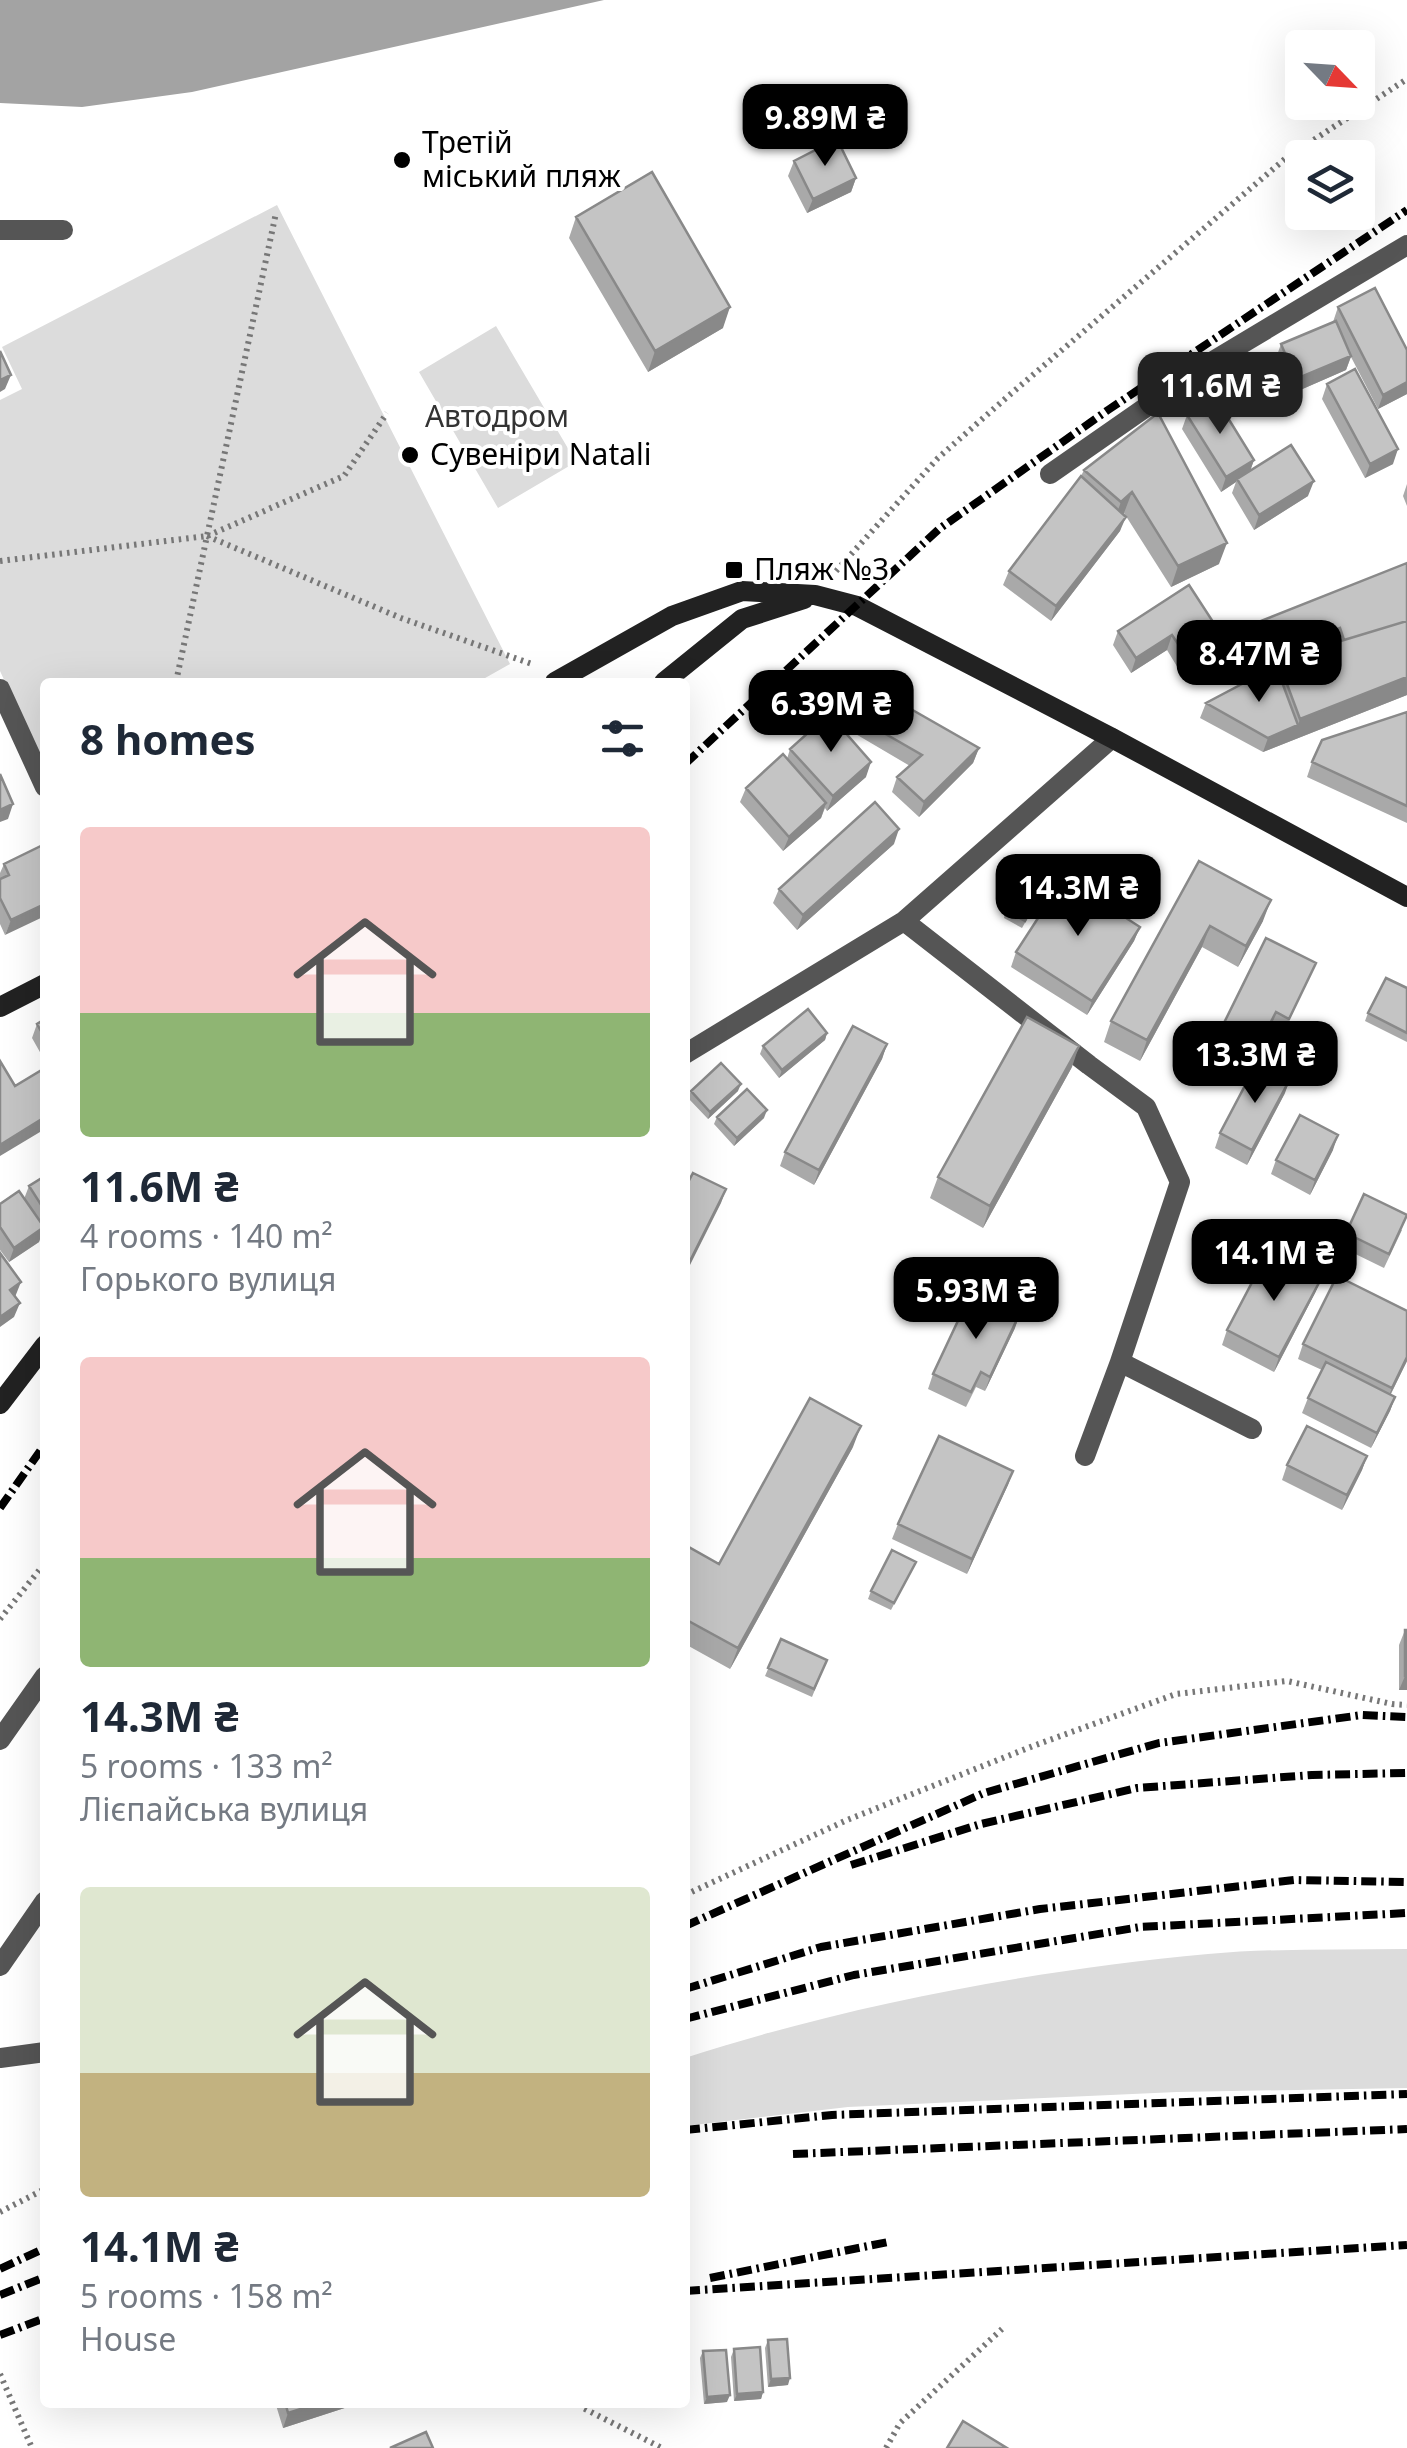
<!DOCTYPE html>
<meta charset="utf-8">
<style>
:root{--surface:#fff;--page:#f6f6f7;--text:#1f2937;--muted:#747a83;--accent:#000}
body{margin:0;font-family:"Noto Sans",sans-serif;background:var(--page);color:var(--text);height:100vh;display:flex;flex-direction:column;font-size:38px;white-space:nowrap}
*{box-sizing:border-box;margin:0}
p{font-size:32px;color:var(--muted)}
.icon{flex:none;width:55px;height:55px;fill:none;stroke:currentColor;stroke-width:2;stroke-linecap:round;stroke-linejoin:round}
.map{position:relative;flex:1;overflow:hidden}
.panel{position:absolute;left:40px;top:678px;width:650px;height:1730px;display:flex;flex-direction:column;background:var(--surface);border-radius:10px;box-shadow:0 10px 40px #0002}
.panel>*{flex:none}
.needle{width:65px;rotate:115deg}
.buttons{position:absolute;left:1285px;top:30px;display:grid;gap:20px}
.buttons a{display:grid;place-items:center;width:90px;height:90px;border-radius:10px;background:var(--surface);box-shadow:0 10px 40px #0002;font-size:50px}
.price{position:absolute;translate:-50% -85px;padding:0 22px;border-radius:20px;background:var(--accent);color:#fff;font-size:32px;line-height:65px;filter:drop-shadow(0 2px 5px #0008)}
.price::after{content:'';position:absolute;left:50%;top:60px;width:30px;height:22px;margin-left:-15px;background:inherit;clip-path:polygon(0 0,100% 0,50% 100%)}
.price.selected{background:#222;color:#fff}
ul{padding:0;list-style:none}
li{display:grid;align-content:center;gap:20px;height:530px;padding:0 40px}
li span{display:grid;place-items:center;height:310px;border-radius:10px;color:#555}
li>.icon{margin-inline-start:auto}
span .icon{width:180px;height:180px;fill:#fffc;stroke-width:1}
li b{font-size:42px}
h2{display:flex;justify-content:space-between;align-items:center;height:120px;padding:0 40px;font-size:42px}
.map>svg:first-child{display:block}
</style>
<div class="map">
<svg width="1407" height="2448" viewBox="0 0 1407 2448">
<rect width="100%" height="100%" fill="#fff"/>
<path fill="#dcdcdc" d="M277 205 510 664 478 682H45V768L0 671V400L22 389 2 347Z
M496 326 576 462 498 508 419 372Z
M1407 1949V2088L1177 2092 848 2107 685 2126V2058C851 2004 1035 1970 1208 1954 1273 1948 1342 1950 1407 1949Z"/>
<path fill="#a3a3a3" d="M0 0H604L192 92 82 107 0 103Z"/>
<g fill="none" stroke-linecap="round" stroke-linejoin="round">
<path stroke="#777" stroke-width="6" stroke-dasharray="2.5 5" stroke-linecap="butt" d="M207 536 401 618 532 664
M0 561 207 536 276 213
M836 571 938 458 1006 398 1286 158 1407 79
M176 682 207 536 344 476 387 413
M0 1619 45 1563
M685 1895 847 1820 1033 1746 1176 1694 1287 1681 1392 1704 1407 1705
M0 2212 45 2189
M0 2374 32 2448
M583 2402V2408L662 2448
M886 2448 900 2423 1002 2329"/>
<path stroke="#555" stroke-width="20" d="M904 921 1089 1065 1146 1107 1180 1182 1120 1362 1252 1429
M685 1054 904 921 1112 738
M1085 1456 1120 1362
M0 1740 45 1676
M0 1966 45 1901
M0 2058 45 2052"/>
<path stroke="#555" stroke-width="20" d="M0 230H63
M1050 474 1208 364 1407 245
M0 689 45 787"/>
<path stroke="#222" stroke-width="20" d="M555 682 672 616 742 591 815 595 857 606 1112 738 1407 897
M664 682 742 619 804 599
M0 1007 45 984
M0 1404 45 1345"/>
<path stroke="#000" stroke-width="8" stroke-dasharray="15 5 2.5 5" stroke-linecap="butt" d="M685 764 939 529 1108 410 1407 210
M0 1508 45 1444
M851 1865 981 1824 1137 1788 1312 1775 1407 1773
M685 1926 984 1793 1159 1743 1362 1715 1407 1717
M685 1989 821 1947 1040 1909 1294 1880 1407 1882
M685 2019 854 1975 1140 1927 1407 1913
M685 2130 832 2115 1407 2094
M793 2154 1407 2129
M0 2269 45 2248
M710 2278 888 2242
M685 2291 1407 2245
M0 2295 45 2277
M0 2335 45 2318"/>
</g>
<path fill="#a9a9a9" d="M794 161 856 178 851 192 807 213 788 176Z
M576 217 723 328 648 372 569 238Z
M1338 307 1407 350V394L1378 409 1351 357 1346 370 1291 394 1276 358 1281 344 1333 322Z
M1327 384 1393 464 1365 478 1322 399Z
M1158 413 1219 564 1171 587 1124 513 1120 531 1051 621 1003 585 1009 571 1081 476 1084 470Z
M1187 415 1254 460 1250 471 1308 496 1254 530 1232 493 1236 482 1221 492 1182 429Z
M1407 484V506L1403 496Z
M1407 563V695L1263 752 1200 718 1206 703 1276 666 1260 672 1245 640 1251 625Z
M1118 631H1219L1214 645 1178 668 1167 650 1131 673 1113 645Z
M837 706 979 748 973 763 919 817 892 792 897 777 910 766 837 723 866 777 827 811 825 808 821 818 783 851 740 802 746 788 787 759 790 749 833 719Z
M1407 712V823L1307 777 1312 762Z
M45 844 5 935 0 924V873L4 864Z
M894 844 797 930 773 903 779 889Z
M1199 861 1263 921 1238 967 1202 947 1140 1061 1104 1042 1111 1021Z
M1044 889 1022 928 1004 918 1006 910Z
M1140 927 1134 941 1087 1015 1011 967 1016 952Z
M1316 963 1283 1033 1271 1027 1252 1064 1215 1046 1220 1031Z
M1407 988V1042L1365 1021 1368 1013Z
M45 1019V1061L32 1038 37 1024Z
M827 1033 825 1040 779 1078 760 1054 763 1046Z
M887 1044 882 1059 814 1185 780 1166 785 1152Z
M1072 1067 983 1228 930 1198 938 1177Z
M691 1091H738L708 1119 688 1098Z
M1285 1093 1247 1165 1215 1148 1220 1133Z
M717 1117 764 1118 734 1146 714 1124Z
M1333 1150 1310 1195 1271 1174 1276 1160Z
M45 1176V1233L43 1230 39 1242 9 1262 0 1250V1204L24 1199 29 1186Z
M1402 1230 1384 1268 1341 1247 1346 1233Z
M1321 1279 1315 1293 1274 1372 1222 1345 1227 1330Z
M1407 1311V1361L1391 1394 1395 1397 1390 1411 1371 1448 1302 1413 1308 1398 1322 1370 1298 1359 1303 1344Z
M1015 1328 985 1391 976 1387 966 1407 928 1389 933 1374Z
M853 1447 730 1669 685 1644V1545L719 1564Z
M1367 1456 1362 1470 1342 1510 1282 1480 1287 1465Z
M1013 1471 967 1574 892 1539 898 1524Z
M916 1562 891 1610 868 1599 871 1591Z
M1405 1630H1407V1690H1399V1645Z
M781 1639 827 1660 812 1697 765 1676Z
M768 2340 788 2385 768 2387 765 2348Z
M734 2349 763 2392 761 2399 734 2401 731 2357Z
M703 2351 727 2402 704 2404 700 2358Z
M275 2402H363L283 2428Z"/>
<path fill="#898989" d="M856 178 851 192 807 213 813 199Z
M730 307 723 328 648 372 655 351Z
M1351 356 1346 370 1291 394 1296 379Z
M11 375 5 389 0 392V380Z
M1407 382V394L1378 409 1383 395Z
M1398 449 1393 464 1365 478 1370 464Z
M1254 460 1249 474 1237 479 1236 482 1221 492 1226 477Z
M1314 481 1308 496 1254 530 1259 515Z
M1132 492 1124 513 1113 523 1121 502Z
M1126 517 1120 531 1051 621 1056 606Z
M1227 543 1219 564 1171 587 1178 566Z
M1340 628 1335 642 1278 660 1276 666 1260 672 1265 658Z
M1219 631 1214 645 1178 668 1184 653Z
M1172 635 1167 650 1131 673 1136 658Z
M1407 677V695L1263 752 1268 738 1298 725 1300 719Z
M979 748 973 763 919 817 924 802Z
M871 762 866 777 827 811 833 796Z
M826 803 821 818 783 851 789 837Z
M13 804 8 819 0 822V810Z
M899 829 894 844 797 930 803 915Z
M1271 900 1263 921 1238 967 1246 946Z
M45 904V916L5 935 11 920Z
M1210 926 1202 947 1140 1061 1147 1040Z
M1140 927 1134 941 1087 1015 1092 1001Z
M1276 1012 1271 1027 1252 1064 1257 1049Z
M827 1033 825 1040 779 1078 782 1070Z
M887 1044 882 1059 814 1185 819 1170Z
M1079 1046 1072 1067 983 1228 990 1206Z
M1290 1079 1285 1093 1247 1165 1252 1150Z
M741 1084 738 1091 708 1119 710 1112Z
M767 1110 764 1118 734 1146 737 1138Z
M45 1117V1129L0 1156V1145Z
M1338 1135 1333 1150 1310 1195 1315 1180Z
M726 1189 721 1203 685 1275V1271Z
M44 1227 39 1242 9 1262 14 1248Z
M1321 1279 1315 1293 1274 1372 1279 1357Z
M21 1282 15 1297 10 1290Z
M20 1303 14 1317 0 1327V1317Z
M1020 1313 1015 1328 985 1391 990 1377Z
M1407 1357V1361L1386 1403 1392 1388Z
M1395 1397 1390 1411 1371 1448 1377 1433Z
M861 1426 853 1447 730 1669 738 1648Z
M1367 1456 1362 1470 1342 1510 1347 1495Z
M1013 1471 1008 1485 967 1574 972 1559Z
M1405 1676H1407V1690H1399Z
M790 2378 788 2385 768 2387 771 2379Z
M763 2392 761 2399 734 2401 737 2394Z
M730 2395 727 2402 704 2404 707 2397Z
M323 2402H363L283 2428 288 2413Z"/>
<path fill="#c4c4c4" stroke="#898989" stroke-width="2.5" d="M837 139 856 178 813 199 794 161Z
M652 172 730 307 655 351 576 217Z
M1375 288 1407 350V382L1383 395 1338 307Z
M1336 321 1351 356 1296 379 1281 344Z
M0 351 11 375 0 380Z
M1355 369 1398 449 1370 464 1327 384Z
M1215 397 1254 460 1226 477 1187 415Z
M1158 413 1227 543 1178 566 1132 492 1121 502 1084 470Z
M1291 445 1314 481 1259 515 1237 479Z
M1081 476 1126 517 1056 606 1009 571Z
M1407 563V621L1344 640 1340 628 1265 658 1251 625Z
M1189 585 1219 631 1184 653 1172 635 1136 658 1118 631Z
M1407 621V677L1300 719 1278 660Z
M1276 666 1298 725 1268 738 1206 703Z
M860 680 979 748 924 802 897 777 922 755 837 706Z
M1407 712V806L1312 762 1322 740Z
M829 714 871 762 833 796 790 749Z
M783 754 826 803 789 837 746 788Z
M0 774 13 804 0 810Z
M875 802 899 829 803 915 779 889Z
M45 844V904L11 920 0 898V879L9 875 4 864Z
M1199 861 1271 900 1246 946 1210 926 1147 1040 1111 1021Z
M1028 871 1046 881 1025 921 1006 910Z
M1064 878 1140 927 1092 1001 1016 952Z
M1266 938 1316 963 1289 1019 1276 1012 1257 1049 1220 1031Z
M1386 978 1407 988V1033L1368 1013Z
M808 1009 827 1033 782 1070 763 1046Z
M1027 1017 1079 1046 990 1206 938 1177Z
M45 1019V1038L37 1024Z
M853 1026 887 1044 819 1170 785 1152Z
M0 1061 15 1086 45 1068V1117L0 1145Z
M1258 1061 1290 1079 1252 1150 1220 1133Z
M721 1063 741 1084 710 1112 691 1091Z
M747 1089 767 1110 737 1138 717 1117Z
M1300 1115 1338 1135 1315 1180 1276 1160Z
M693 1173 726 1189 685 1271V1188Z
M45 1176V1211L29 1186Z
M19 1191 44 1227 14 1248 0 1227V1204Z
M1364 1194 1407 1215 1389 1254 1346 1233Z
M1268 1252 1321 1279 1279 1357 1227 1330Z
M0 1253 21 1282 10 1290 20 1303 0 1317Z
M1337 1276 1407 1311V1357L1392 1388 1303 1344Z
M972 1291 1020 1313 990 1377 981 1372 971 1392 933 1374Z
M1326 1362 1395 1397 1377 1433 1308 1398Z
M810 1398 861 1426 738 1648 685 1619V1545L719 1564Z
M1307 1426 1367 1456 1347 1495 1287 1465Z
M939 1436 1013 1471 972 1559 898 1524Z
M892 1550 916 1562 894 1603 871 1591Z
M1405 1630H1407V1676H1405Z
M781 1639 827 1660 814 1689 768 1668Z
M787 2339 790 2378 771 2379 768 2340Z
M760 2347 763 2392 737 2394 734 2349Z
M726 2350 730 2395 707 2397 703 2351Z
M285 2402H323L288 2413Z
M963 2421 1007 2448H947Z
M426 2432 433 2448H390Z"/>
<g fill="#000" stroke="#fff" stroke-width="4">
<circle cx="402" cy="160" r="10"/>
<circle cx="410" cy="455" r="10"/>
<rect x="724" y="560" width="20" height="20" rx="5"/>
</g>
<g text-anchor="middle" stroke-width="8" stroke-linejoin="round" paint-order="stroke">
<g font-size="30" fill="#000" stroke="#fff" text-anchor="start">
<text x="422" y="153">Третій<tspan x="422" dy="34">міський пляж</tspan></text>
<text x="430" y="465">Сувеніри Natali</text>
<text x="754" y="580">Пляж №3</text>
</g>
<g font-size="30" fill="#333" stroke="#fff">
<text x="497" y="427">Автодром</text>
</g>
</g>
</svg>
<div class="buttons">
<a><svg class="needle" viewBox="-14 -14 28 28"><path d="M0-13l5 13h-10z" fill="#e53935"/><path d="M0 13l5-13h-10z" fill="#747a83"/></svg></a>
<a><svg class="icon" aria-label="layers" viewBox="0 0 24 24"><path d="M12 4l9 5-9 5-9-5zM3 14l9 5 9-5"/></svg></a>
</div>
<b class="price" style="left:825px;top:169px">9.89M ₴</b>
<b class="price selected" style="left:1220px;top:437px">11.6M ₴</b>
<b class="price" style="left:1259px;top:705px">8.47M ₴</b>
<b class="price" style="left:831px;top:755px">6.39M ₴</b>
<b class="price" style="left:1078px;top:939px">14.3M ₴</b>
<b class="price" style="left:1255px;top:1106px">13.3M ₴</b>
<b class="price" style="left:1274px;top:1304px">14.1M ₴</b>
<b class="price" style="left:976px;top:1342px">5.93M ₴</b>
<section class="panel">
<h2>8 homes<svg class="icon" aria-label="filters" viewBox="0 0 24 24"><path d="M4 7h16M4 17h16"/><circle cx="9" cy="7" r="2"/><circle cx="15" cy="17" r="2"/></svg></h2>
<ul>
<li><span style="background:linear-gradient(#f6c9c9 60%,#8fb573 0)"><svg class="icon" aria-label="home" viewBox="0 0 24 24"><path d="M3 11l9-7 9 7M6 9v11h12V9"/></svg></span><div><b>11.6M ₴</b><p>4 rooms · 140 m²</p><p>Горького вулиця</p></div></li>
<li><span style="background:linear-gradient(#f6c9c9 65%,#8fb573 0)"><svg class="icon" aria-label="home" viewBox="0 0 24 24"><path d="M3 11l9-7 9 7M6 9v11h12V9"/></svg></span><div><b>14.3M ₴</b><p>5 rooms · 133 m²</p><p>Лієпайська вулиця</p></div></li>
<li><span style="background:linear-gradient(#dfe7d0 60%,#c2b280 0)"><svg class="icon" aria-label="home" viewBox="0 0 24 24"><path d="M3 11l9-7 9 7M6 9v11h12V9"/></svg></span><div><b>14.1M ₴</b><p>5 rooms · 158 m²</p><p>House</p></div></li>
</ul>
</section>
</div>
